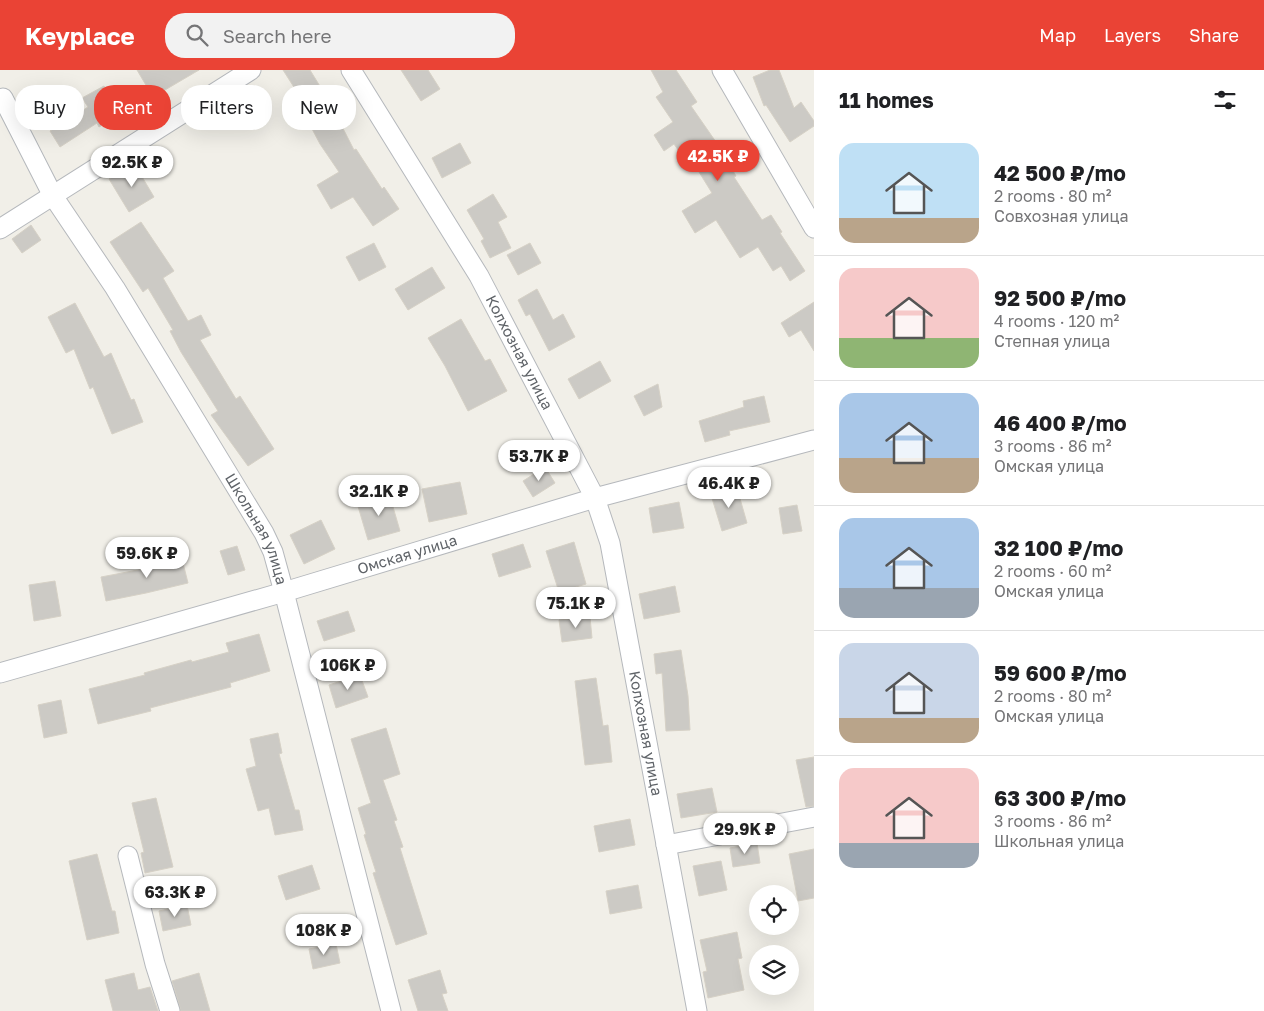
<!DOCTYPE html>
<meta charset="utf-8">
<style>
:root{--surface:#fff;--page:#f2f2f2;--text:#202124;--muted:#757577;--line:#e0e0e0;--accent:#ea4335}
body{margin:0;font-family:"Golos Text",sans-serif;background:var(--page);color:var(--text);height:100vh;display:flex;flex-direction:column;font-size:19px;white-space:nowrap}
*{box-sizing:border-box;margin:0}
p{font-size:16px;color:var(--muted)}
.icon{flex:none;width:28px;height:28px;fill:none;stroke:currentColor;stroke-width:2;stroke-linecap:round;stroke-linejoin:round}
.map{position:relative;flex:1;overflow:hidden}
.drawer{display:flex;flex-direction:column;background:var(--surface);width:450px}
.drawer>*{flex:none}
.hud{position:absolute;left:15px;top:15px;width:475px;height:45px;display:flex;gap:10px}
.buttons{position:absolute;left:749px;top:815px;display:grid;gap:10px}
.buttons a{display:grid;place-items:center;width:50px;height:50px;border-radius:50%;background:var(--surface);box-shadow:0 5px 20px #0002;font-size:25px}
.price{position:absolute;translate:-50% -42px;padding:0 11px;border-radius:18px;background:#fff;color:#222;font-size:16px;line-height:32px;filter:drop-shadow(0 1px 2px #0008)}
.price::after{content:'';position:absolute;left:50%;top:30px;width:15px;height:11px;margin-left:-8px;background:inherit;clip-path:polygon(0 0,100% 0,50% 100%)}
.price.current{background:var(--accent);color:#fff}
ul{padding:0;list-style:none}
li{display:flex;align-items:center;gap:15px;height:125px;padding:0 25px}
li+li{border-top:1px solid var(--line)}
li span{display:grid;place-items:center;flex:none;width:140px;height:100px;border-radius:15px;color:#555}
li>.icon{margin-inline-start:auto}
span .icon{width:60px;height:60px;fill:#fffc;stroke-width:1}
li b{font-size:21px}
h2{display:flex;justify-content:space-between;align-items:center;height:60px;padding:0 25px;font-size:21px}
.pill{padding:0 18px;border-radius:20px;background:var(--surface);box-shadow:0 5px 20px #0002;font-size:18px;line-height:45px}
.pill.current{background:var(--accent);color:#fff}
header{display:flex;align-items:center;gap:30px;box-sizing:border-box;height:70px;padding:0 25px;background:var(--accent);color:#fff}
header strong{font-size:24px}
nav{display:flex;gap:28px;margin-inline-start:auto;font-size:18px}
.search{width:350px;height:45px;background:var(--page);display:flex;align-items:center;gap:12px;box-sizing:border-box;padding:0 18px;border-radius:20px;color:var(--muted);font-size:19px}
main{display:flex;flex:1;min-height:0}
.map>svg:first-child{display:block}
</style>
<header>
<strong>Keyplace</strong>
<div class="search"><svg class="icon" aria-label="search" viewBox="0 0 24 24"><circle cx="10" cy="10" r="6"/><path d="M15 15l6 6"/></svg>Search here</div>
<nav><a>Map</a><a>Layers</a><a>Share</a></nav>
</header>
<main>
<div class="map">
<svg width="814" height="941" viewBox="0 0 814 941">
<rect width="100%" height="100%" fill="#f1efe8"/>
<path fill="#cccac5" stroke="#d6d1c6" d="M137 0H199L153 27Z
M283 0H310L329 31 354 80 356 79 382 119 384 117 399 139 373 156 353 127 331 139 317 115 339 102 320 74 301 38 306 36Z
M401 0H428L440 19 421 31Z
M651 0H676L697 32 691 36 716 72 736 106 734 107 762 150 771 145 782 162 780 163 805 201 790 211 781 196 773 201 758 177 740 188 716 150 695 163 682 141 712 123 691 89 687 93 674 74 664 81 654 65 673 52 656 27 663 22Z
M770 0H779L794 38 801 32 814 51V56L790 72 766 35 764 36 753 7Z
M104 16 121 44 99 57 97 53 60 77 50 61 88 37 82 28Z
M460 73 471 93 442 108 432 88Z
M135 95 154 127 129 142 109 109Z
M493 124 507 147 498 152 511 178 490 188 481 171 484 169 467 140Z
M141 152 174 201 163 208 188 251 201 245 211 265 200 270 236 329 240 326 274 379 248 396 211 345 218 341 181 282 170 261 173 260 148 218 143 222 110 172Z
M31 155 41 170 22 183 12 169Z
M374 173 386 197 359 211 346 187Z
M530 173 541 193 518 205 507 185Z
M432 197 445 218 408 240 395 219Z
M537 219 553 250 563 244 575 267 549 281 530 244 526 246 518 230Z
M814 232V281L801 260 789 267 781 253Z
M75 233 104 287 111 283 131 330 134 329 143 352 112 364 93 317 90 319 74 279 66 283 48 247Z
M461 249 485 291 490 289 507 321 468 341 445 296 428 268Z
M600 291 611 311 579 329 568 309Z
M658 314 662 337 644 346 634 326Z
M764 326 770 352 729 361 730 365 705 372 699 351 744 337 743 331Z
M545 397 555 413 533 427 523 411Z
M460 412 467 444 429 452 422 419Z
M737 418 747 453 722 461 711 425Z
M389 423 400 461 368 470 357 433Z
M679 432 684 458 653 463 649 438Z
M797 435 802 461 783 464 779 438Z
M321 450 335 479 304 494 290 465Z
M574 472 586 514 559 522 546 481Z
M523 474 531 497 499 507 492 484Z
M237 476 245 500 228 505 220 481Z
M180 481 188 513 146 523 106 531 101 507 159 496 156 487Z
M55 511 61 546 34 551 29 515Z
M675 516 680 542 644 549 639 524Z
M348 541 355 561 324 571 317 551Z
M590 547 592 568 562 572 559 550Z
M259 564 270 601 230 613 231 617 150 638 151 641 98 654 89 619 145 605 144 603 191 590 192 592 229 582 226 573Z
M681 580 688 626 690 660 666 661 662 603 656 604 654 584Z
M360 605 368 627 336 638 329 615Z
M596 608 603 656 608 655 612 692 585 695 575 611Z
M61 630 67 663 44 668 38 635Z
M386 658 400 704 383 710 397 750 394 751 403 777 400 778 427 864 396 875 373 803 376 802 364 765 366 764 358 738 371 733 351 669Z
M278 663 282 683 279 684 295 740H299L303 760 275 765 269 738 258 741 246 699 256 696 250 669Z
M814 687V736L806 737 796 690Z
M712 718 717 742 681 748 677 724Z
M156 728 173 797 145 803 141 783 144 782 132 733Z
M630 749 635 775 599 782 594 756Z
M757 773 760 793 733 797 730 778Z
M814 779V828L798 831 789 784Z
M97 784 112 841H115L119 863 87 870 69 791Z
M721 791 727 820 699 826 693 796Z
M312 795 320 819 286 830 278 806Z
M638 815 642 838 610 844 606 821Z
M187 835 191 855 163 861 159 841Z
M737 862 742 888 738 889 744 920 708 928 703 902 707 901 700 870Z
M336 874 340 893 313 899 309 879Z
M440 900 447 923 442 924 448 941H418L408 910Z
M134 903 138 920 150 917 158 941H113L105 910Z
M199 903 210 941H181L172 911Z"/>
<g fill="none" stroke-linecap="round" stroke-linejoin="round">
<g stroke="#b5b8bc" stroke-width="21">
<g id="minor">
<path id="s1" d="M351 0 479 206 595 428 610 473 697 941"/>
<path d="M722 0 814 158"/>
<path id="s2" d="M3 28 53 126 115 218 264 463 273 482 284 522 391 941"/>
<path d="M0 159 251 0"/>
<path id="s3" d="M0 603 284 522 595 428 814 370"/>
<path d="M666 775 814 747"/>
<path d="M128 786 155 894 170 941"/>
</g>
</g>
<use href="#minor" stroke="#fff" stroke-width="19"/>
</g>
<g text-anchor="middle" stroke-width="4" stroke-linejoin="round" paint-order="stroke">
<g font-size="15" fill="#5f6368" stroke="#fff">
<text dy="5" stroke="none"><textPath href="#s1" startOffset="329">Колхозная улица</textPath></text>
<text dy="5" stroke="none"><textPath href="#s2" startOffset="501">Школьная улица</textPath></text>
<text dy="5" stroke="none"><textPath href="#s3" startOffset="424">Омская улица</textPath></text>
<text dy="5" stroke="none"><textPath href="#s1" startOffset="734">Колхозная улица</textPath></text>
</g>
</g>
</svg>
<div class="buttons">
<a><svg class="icon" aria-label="locate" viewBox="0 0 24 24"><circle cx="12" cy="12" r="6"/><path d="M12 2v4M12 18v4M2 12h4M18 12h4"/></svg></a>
<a><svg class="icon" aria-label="layers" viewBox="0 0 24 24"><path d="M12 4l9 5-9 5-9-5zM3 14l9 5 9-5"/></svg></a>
</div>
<b class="price current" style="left:718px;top:112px">42.5K ₽</b>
<b class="price" style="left:132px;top:118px">92.5K ₽</b>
<b class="price" style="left:539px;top:412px">53.7K ₽</b>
<b class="price" style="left:729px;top:439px">46.4K ₽</b>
<b class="price" style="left:379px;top:447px">32.1K ₽</b>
<b class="price" style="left:147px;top:509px">59.6K ₽</b>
<b class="price" style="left:576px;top:559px">75.1K ₽</b>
<b class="price" style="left:348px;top:621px">106K ₽</b>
<b class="price" style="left:745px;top:785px">29.9K ₽</b>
<b class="price" style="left:175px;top:848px">63.3K ₽</b>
<b class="price" style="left:324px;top:886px">108K ₽</b>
<div class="hud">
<a class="pill">Buy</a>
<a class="pill current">Rent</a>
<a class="pill">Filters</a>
<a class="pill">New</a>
</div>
</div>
<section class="drawer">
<h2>11 homes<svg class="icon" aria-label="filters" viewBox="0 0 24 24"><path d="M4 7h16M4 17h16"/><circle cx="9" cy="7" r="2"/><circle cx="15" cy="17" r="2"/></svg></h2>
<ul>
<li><span style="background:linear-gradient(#bfe0f5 75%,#b9a48a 0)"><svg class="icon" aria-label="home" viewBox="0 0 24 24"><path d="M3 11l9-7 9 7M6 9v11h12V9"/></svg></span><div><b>42 500 ₽/mo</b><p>2 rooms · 80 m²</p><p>Совхозная улица</p></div></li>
<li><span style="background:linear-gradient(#f6c9c9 70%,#8fb573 0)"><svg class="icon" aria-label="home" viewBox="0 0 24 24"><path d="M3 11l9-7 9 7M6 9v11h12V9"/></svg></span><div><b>92 500 ₽/mo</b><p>4 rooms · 120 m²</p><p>Степная улица</p></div></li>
<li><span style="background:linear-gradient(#a9c7e8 65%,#b9a48a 0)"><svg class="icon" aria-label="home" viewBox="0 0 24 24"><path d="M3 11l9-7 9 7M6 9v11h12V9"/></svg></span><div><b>46 400 ₽/mo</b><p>3 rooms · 86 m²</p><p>Омская улица</p></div></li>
<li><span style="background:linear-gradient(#a9c7e8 70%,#9aa5b1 0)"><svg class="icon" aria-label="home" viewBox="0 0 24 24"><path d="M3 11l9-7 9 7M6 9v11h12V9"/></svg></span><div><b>32 100 ₽/mo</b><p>2 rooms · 60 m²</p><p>Омская улица</p></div></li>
<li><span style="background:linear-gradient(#c9d6e8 75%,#b9a48a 0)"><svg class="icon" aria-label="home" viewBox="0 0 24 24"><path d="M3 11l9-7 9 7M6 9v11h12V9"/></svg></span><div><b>59 600 ₽/mo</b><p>2 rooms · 80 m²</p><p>Омская улица</p></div></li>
<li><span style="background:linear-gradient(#f6c9c9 75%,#9aa5b1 0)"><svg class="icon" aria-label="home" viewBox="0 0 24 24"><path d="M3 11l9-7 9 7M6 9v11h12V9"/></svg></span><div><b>63 300 ₽/mo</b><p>3 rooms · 86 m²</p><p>Школьная улица</p></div></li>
</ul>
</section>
</main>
